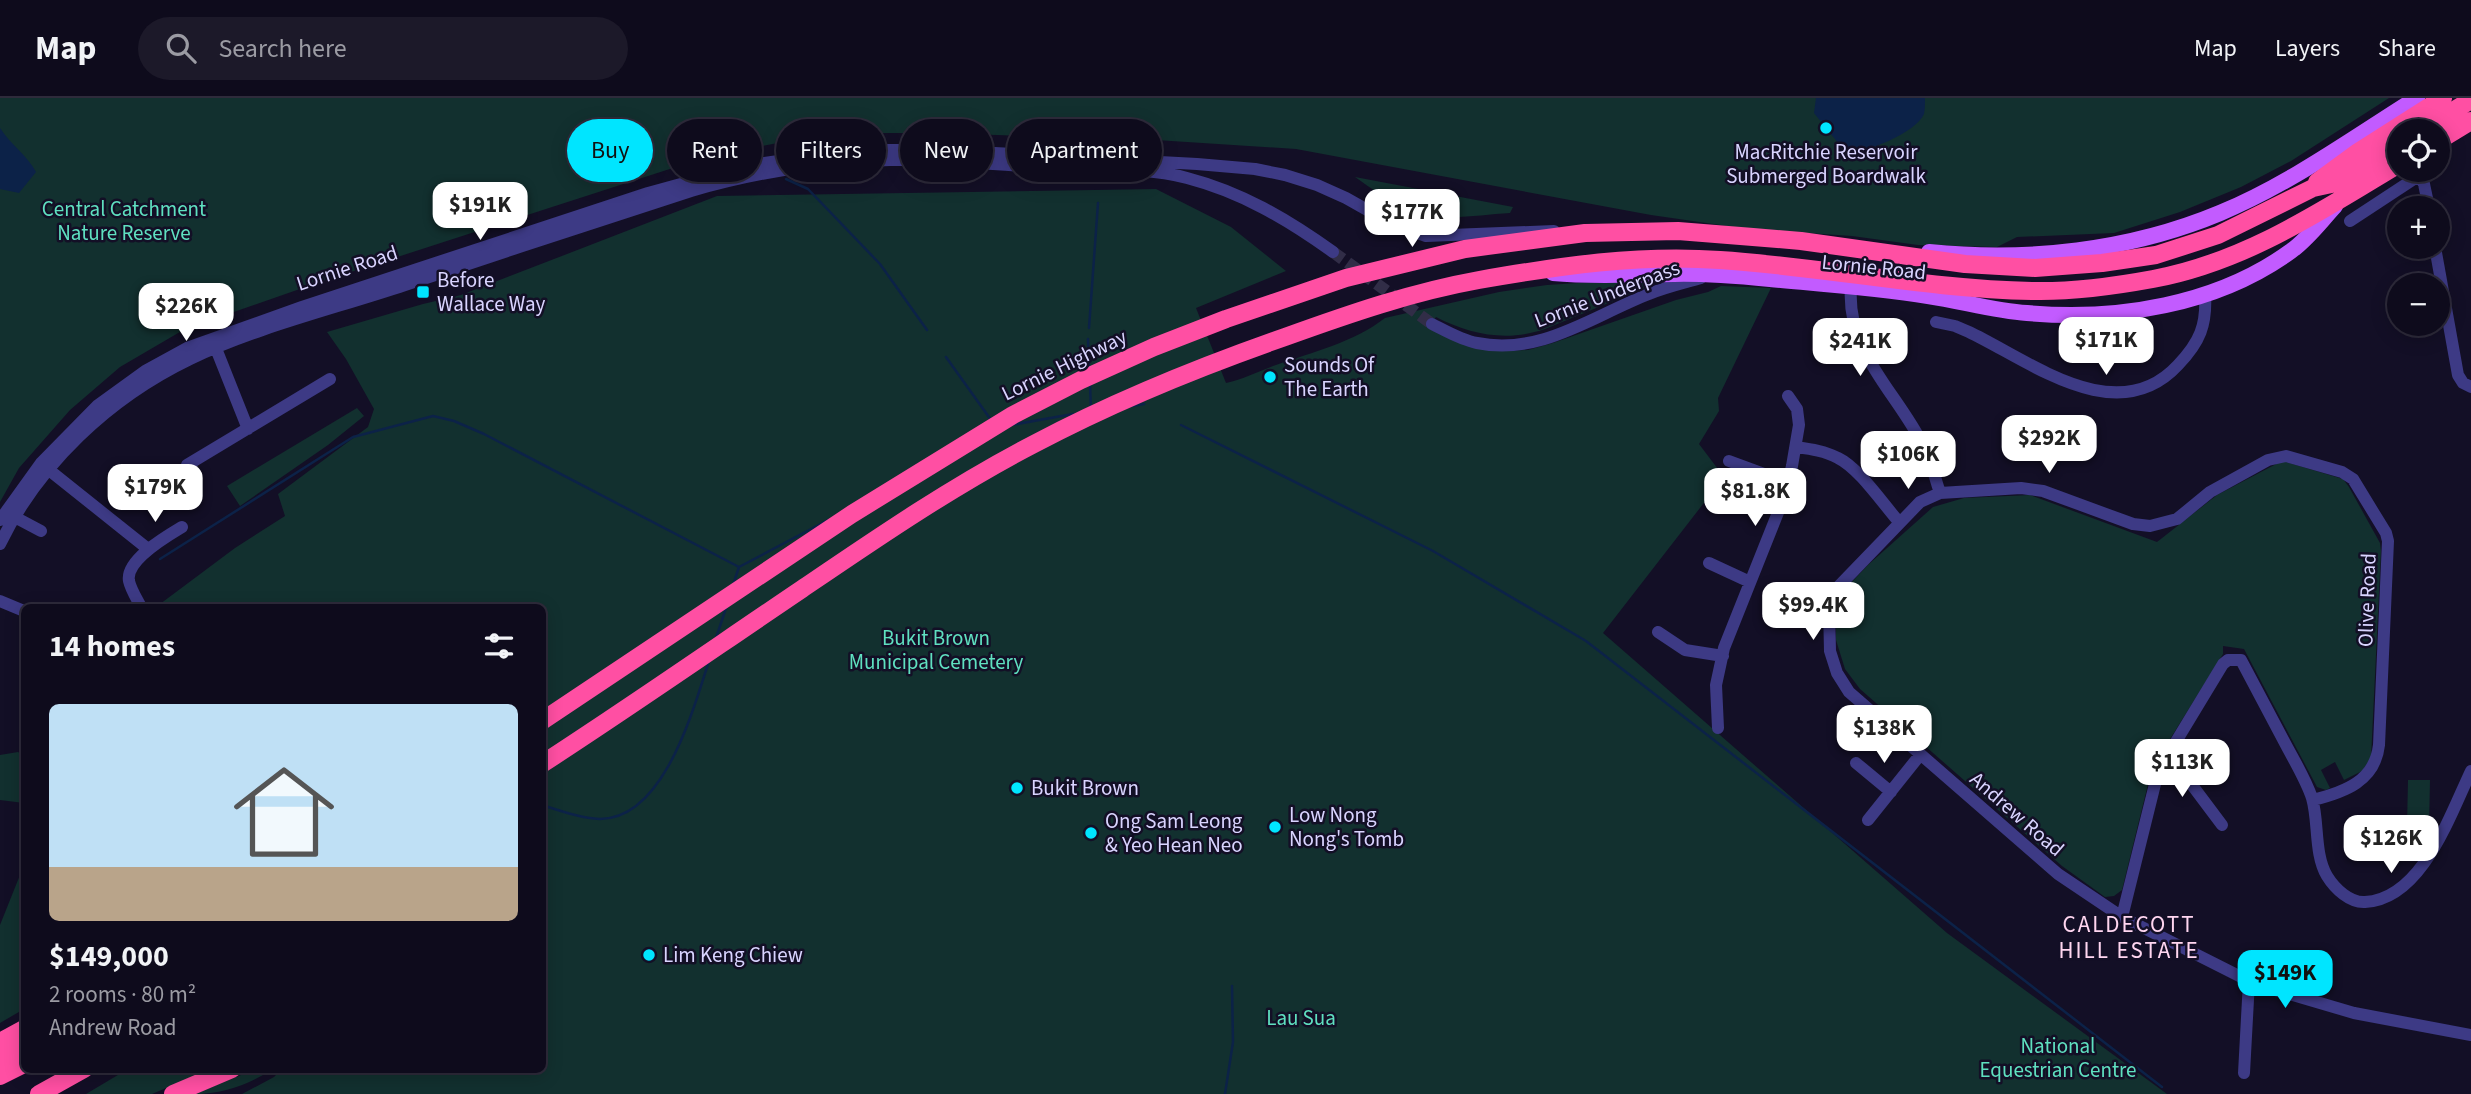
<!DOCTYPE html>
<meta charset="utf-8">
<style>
:root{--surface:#0e0b1c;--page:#1c1929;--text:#f1f3f6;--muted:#9b9ba3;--line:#2e2b3b;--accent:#00e5ff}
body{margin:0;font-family:"Source Sans 3",sans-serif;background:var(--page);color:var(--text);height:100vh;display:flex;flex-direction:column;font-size:26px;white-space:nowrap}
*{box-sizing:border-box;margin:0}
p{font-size:23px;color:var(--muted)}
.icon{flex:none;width:38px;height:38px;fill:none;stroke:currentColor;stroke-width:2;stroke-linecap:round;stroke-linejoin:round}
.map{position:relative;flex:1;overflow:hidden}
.panel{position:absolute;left:21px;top:506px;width:525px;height:469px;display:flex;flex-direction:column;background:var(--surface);border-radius:10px;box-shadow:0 4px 18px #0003,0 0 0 2px var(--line)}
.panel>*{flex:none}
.banner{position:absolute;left:567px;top:21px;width:665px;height:63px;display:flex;gap:14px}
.buttons{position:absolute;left:2387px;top:21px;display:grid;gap:14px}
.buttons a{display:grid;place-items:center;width:63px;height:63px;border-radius:50%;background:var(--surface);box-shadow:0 4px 18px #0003,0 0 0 2px var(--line);font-size:35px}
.price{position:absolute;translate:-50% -60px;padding:0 16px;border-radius:14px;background:#fff;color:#222;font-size:23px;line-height:46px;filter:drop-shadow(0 2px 4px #0008)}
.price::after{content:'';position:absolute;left:50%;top:42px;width:21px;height:16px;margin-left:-10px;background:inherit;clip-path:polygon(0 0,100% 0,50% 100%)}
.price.current{background:var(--accent);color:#111}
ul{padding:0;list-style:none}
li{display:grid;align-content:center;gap:14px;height:371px;padding:0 28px}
li span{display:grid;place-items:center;height:217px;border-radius:10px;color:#555}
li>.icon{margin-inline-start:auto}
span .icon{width:126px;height:126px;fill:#fffc;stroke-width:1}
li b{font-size:30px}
h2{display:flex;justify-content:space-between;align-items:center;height:84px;padding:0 28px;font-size:30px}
.chip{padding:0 24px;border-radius:32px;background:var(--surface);box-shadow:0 4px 18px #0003,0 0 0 2px var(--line);font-size:24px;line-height:63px}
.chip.current{background:var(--accent);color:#111}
header{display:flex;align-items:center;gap:42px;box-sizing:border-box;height:98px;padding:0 35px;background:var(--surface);border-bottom:2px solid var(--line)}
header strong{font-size:33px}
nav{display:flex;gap:38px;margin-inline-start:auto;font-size:24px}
.search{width:490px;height:63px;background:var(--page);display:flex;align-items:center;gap:18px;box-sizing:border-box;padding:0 24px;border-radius:38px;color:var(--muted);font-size:26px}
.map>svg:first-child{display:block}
</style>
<header>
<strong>Map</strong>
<div class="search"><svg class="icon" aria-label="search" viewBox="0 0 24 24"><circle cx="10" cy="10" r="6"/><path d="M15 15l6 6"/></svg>Search here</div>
<nav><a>Map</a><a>Layers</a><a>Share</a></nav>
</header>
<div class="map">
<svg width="2471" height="996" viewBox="0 0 2471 996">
<rect width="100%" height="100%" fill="#130f26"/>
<path fill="#12302f" d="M0 0H2389L2291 63 2241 89 2180 114 2114 135 2017 139 1997 149 1918 147 1852 138 1748 131 1651 117 1296 51 1156 42 1118 36 1084 40 939 35H859L783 44 726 55 679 68 317 185 185 231 120 269 70 312 19 370 0 404Z
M1355 79 1513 109 1510 115C1476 117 1439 125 1407 111 1389 104 1371 90 1355 79Z
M1156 91 1231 129 1286 173 1196 210 1226 285C1244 281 1259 273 1276 267 1313 254 1354 244 1385 220L1499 194 1547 187 1672 179 1545 231C1507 244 1471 237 1436 219L1428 230 1504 253 1528 252 1553 245 1676 202 1708 194 1721 188 1771 190 1718 300 1719 313 1699 346 1724 379 1603 535 1947 835 2167 996H242L274 979 282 971H542V509H156L235 450 285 418 278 396 368 329 374 311 346 261 327 234 423 206 461 197 717 98Z
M357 310 364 318 328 347 240 408 227 388Z
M2280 364H2286L2343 381 2349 389 2380 445 2381 453 2371 660 2362 673 2344 682 2335 664 2321 672 2330 690 2326 692 2317 689 2244 551 2223 548V556L2152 670 2122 792 2114 798 2105 799 2062 768 1860 591 1845 571 1836 542V522L1842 500 1847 489 1868 467 1933 409 1964 400 2030 397 2157 444 2217 397Z
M18 654 24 658V705L0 702V657Z
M2408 682H2430L2429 729H2407Z
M24 767V911L0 925V827Z
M128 971H211L152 996H86Z
M245 971H273C248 987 224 996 194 996L246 975Z"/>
<path fill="#0c2248" d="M1816 0H1925C1925 5 1925 12 1924 16 1916 35 1866 54 1847 56L1814 15Z
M0 30C10 46 28 58 36 74L19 95 0 91Z"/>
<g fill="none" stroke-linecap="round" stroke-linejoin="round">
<path stroke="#0c2248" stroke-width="2.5" d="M786 81 808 91 880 166 927 232
M1089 230 1098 105
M1088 241 1089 270
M946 259 991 322
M1090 287 1091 312
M1132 308 1144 306
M1011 327 1073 316
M1181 327 1433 453 1586 543 2162 989
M160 461 353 339 433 318 454 323 484 336 739 469
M733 487 739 469 828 422
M716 540 726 510
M542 707C561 713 581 720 600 721 664 721 693 612 709 563
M1225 996 1233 944 1232 888"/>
<path stroke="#312d47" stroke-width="12" stroke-dasharray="12 6" stroke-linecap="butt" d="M1333 154 1432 226"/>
<path stroke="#3d3a85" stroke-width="12" d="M2416 72 2424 86 2429 110
M2350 123 2420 77
M2435 149 2458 277 2463 285 2471 289
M1851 189C1846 255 1898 295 1924 349 1931 363 1935 380 1940 395
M1936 224 1955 228 1969 234C2030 263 2117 333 2178 267 2200 244 2207 227 2205 195
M1432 226C1446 233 1461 242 1477 245 1541 258 1592 218 1649 196 1666 189 1684 185 1701 180
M213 243 248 331
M1796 349C1810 351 1825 353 1838 360 1859 370 1883 406 1899 424
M1729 363 1788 385
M187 367 330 281
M44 368 148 451
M7 415 41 433
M0 422 41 365 98 307 145 273 187 250 302 209 648 95 750 67 841 54 887 52H939L1197 66 1255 71 1285 77 1317 87 1346 100 1392 126 1426 138 1554 133
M0 446C39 366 109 300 190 261 257 229 333 211 405 187 500 155 596 124 691 93 756 74 823 64 890 62 945 61 1000 67 1055 70 1098 72 1145 69 1187 80 1241 94 1287 121 1333 154
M1709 465 1750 484
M0 503 24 513
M141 509C137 501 131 492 129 483 125 462 167 438 182 429
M1658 534 1685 552 1723 558
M1718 630 1716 587 1724 550 1785 397 1792 368 1799 327 1797 311 1788 298
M2168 655 2222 727
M1856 665 1891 694
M2313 702C2345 694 2375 683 2379 647L2388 443 2386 435 2353 381 2342 374 2286 358 2268 362 2210 394 2177 421 2150 428 2133 426 2043 393 2021 390 1940 395 1920 404 1839 488 1829 510 1830 553 1837 575 1849 594 2058 776 2122 819 2255 886 2354 915 2471 937
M1868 722 1920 657
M2122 819 2156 682 2163 665 2223 566 2228 562H2241C2256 590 2271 619 2286 647 2295 664 2306 682 2312 700 2319 724 2314 756 2327 778 2335 791 2350 805 2365 804 2422 801 2450 717 2471 673
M2244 975 2249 883"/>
<path stroke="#c25bff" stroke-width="16" d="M1929 154C2027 164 2129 153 2220 115 2290 86 2353 40 2417 0
M1553 175C1593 179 1633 176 1674 176 1706 175 1738 178 1770 181 1823 186 1876 190 1928 198 1962 203 1994 213 2027 215 2117 223 2217 207 2291 153 2308 141 2321 123 2335 108"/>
<path stroke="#ff4fa3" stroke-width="18" d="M2420 33 2471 2
M2438 43 2471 23
M2317 84 2358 54 2443 0
M542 623 852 416 1013 317 1081 282 1154 249 1226 221 1346 180 1465 151 1585 135 1678 133 1753 139 1801 143 1965 166 2035 170 2102 165 2156 157 2218 137 2313 90 2336 85 2399 46
M542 666C630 609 716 549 802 491 877 440 953 388 1034 346 1115 303 1199 269 1285 239 1349 216 1412 194 1479 182 1559 168 1639 156 1720 162 1825 169 1928 191 2032 193 2072 194 2115 188 2153 181 2245 164 2321 113 2399 66
M0 944 24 931
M0 959 24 947
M0 978 24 966
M39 996 84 971
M173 996 232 971"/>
</g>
<g fill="#00e5ff" stroke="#130f26" stroke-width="2.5">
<circle cx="1826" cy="30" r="7"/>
<rect x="416" y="187" width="14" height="14" rx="3.5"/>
<circle cx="1270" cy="279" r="7"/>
<circle cx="1017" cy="690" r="7"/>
<circle cx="1275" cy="729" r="7"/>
<circle cx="1091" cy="735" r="7"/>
<circle cx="649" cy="857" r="7"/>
</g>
<g text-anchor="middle" stroke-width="5" stroke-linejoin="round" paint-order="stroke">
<g font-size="21" fill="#d9d4ff" stroke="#130f26" text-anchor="start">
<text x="1826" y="61" text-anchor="middle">MacRitchie Reservoir<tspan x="1826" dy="24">Submerged Boardwalk</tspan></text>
<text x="437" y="189">Before<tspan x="437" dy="24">Wallace Way</tspan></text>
<text x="1284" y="274">Sounds Of<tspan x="1284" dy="24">The Earth</tspan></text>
<text x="1031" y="697">Bukit Brown</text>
<text x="1289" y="724">Low Nong<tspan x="1289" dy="24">Nong's Tomb</tspan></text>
<text x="1105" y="730">Ong Sam Leong<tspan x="1105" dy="24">&amp; Yeo Hean Neo</tspan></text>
<text x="663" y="864">Lim Keng Chiew</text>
</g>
<g font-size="21" fill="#5fe0c0" stroke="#130f26">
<text x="124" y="118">Central Catchment<tspan x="124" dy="24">Nature Reserve</tspan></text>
<text x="936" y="547">Bukit Brown<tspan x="936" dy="24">Municipal Cemetery</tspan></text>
<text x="1301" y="927">Lau Sua</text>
<text x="2058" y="955">National<tspan x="2058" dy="24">Equestrian Centre</tspan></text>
</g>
<g font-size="21" fill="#d9d4ff" stroke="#130f26">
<text transform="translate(1874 169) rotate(6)" y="7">Lornie Road</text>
<text transform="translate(347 170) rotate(-18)" y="7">Lornie Road</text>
<text transform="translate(1607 196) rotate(-21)" y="7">Lornie Underpass</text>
<text transform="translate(1064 267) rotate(-26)" y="7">Lornie Highway</text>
<text transform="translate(2367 502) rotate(-88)" y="7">Olive Road</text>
<text transform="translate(2017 716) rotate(41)" y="7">Andrew Road</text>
</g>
<g font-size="23" letter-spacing="2" fill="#ffd6f0" stroke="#130f26">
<text x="2129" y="834">CALDECOTT<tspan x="2129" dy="26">HILL ESTATE</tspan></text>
</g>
</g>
</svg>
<div class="buttons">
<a><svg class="icon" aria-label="locate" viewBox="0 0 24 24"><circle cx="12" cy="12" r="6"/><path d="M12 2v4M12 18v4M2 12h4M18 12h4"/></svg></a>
<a>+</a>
<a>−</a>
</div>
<b class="price" style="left:480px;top:144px">$191K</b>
<b class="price" style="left:1412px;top:151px">$177K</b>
<b class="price" style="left:186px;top:245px">$226K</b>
<b class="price" style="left:2106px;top:279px">$171K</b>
<b class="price" style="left:1860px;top:280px">$241K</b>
<b class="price" style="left:2049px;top:377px">$292K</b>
<b class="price" style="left:1908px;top:393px">$106K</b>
<b class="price" style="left:155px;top:426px">$179K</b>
<b class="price" style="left:1755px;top:430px">$81.8K</b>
<b class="price" style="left:1813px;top:544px">$99.4K</b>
<b class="price" style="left:1884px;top:667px">$138K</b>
<b class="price" style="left:2182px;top:701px">$113K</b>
<b class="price" style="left:2391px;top:777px">$126K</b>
<b class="price current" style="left:2285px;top:912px">$149K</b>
<div class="banner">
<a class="chip current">Buy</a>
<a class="chip">Rent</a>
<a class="chip">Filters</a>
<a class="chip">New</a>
<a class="chip">Apartment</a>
</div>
<section class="panel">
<h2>14 homes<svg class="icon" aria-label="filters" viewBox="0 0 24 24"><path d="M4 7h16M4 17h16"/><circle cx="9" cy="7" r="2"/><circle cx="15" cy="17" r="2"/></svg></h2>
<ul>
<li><span style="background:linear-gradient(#bfe0f5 75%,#b9a48a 0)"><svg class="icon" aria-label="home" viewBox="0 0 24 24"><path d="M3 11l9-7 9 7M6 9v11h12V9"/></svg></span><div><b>$149,000</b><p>2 rooms · 80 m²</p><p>Andrew Road</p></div></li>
</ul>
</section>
</div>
